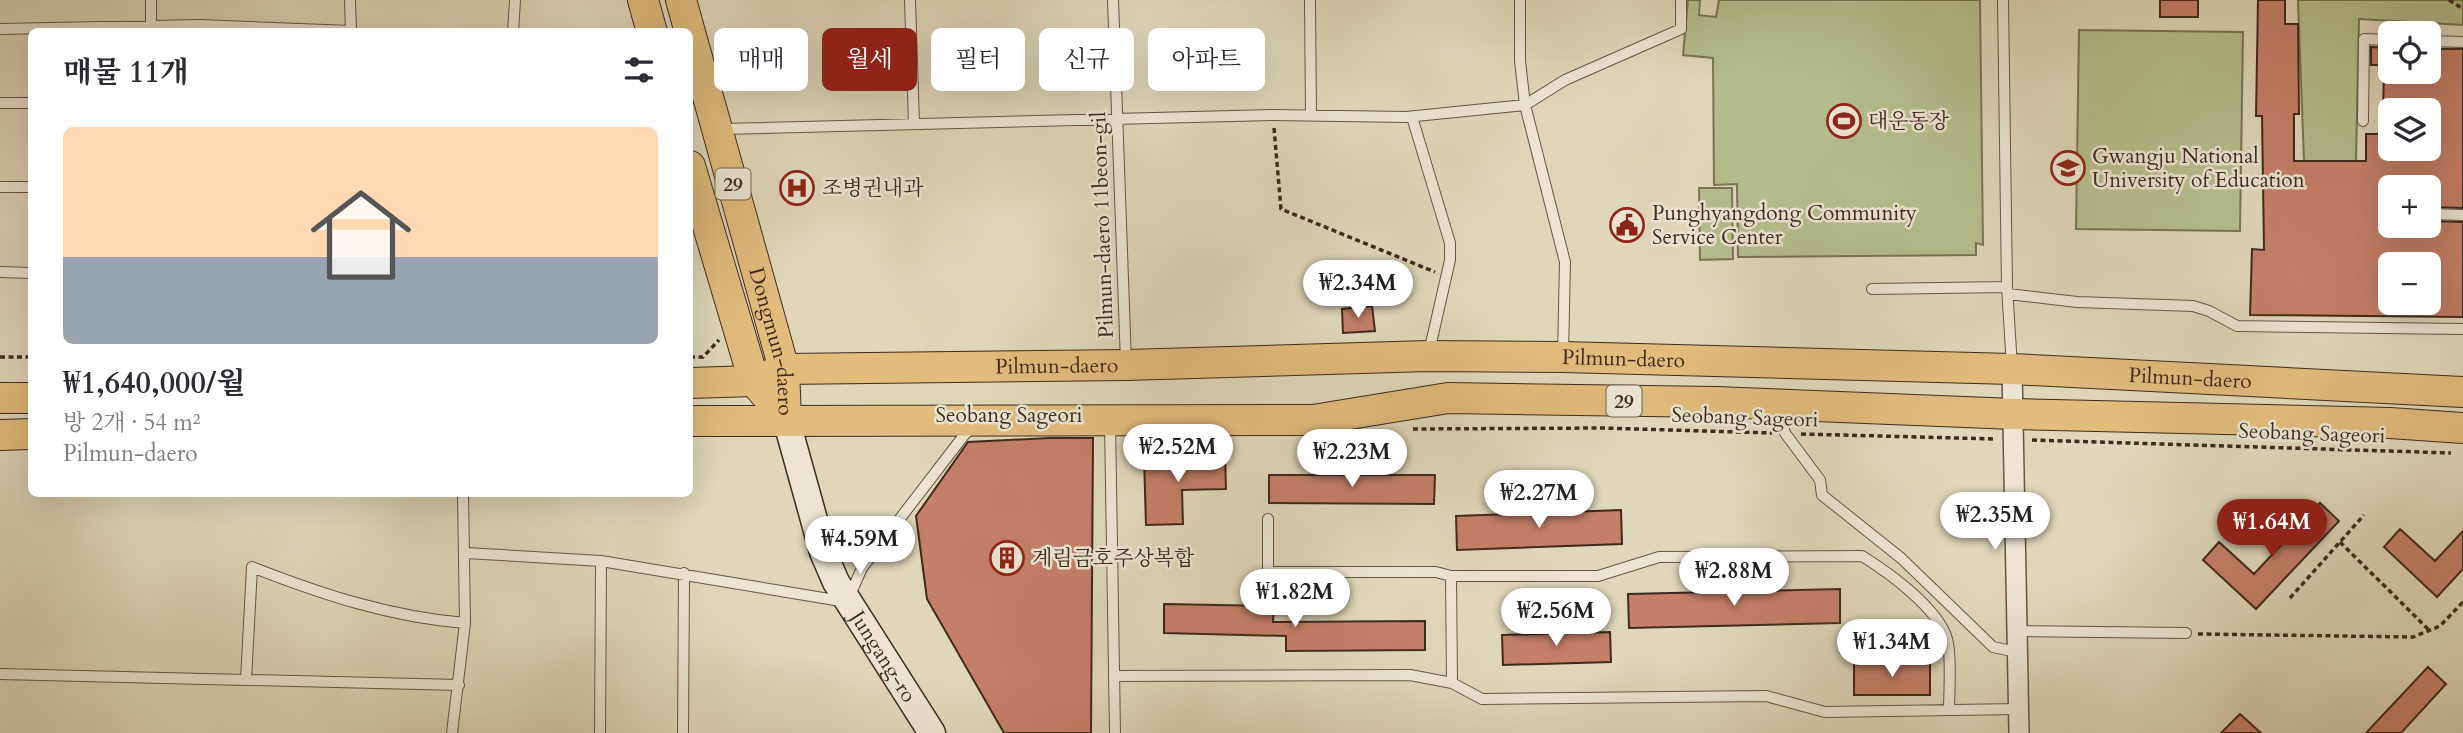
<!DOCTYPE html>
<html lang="ko">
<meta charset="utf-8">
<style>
:root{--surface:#fff;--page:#f7f7f7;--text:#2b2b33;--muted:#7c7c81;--accent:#8f2418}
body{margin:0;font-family:Cardo,"Noto Serif KR",serif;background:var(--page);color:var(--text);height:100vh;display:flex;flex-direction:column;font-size:26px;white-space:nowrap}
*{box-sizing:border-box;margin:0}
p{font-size:23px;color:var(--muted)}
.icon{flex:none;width:38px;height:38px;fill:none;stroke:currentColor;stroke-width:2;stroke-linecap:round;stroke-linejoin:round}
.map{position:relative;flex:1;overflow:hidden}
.details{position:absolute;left:28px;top:28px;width:665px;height:469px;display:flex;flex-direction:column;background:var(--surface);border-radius:10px;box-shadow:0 7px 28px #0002}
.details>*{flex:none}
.hud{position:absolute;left:714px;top:28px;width:665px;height:63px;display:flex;gap:14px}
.controls{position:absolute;left:2378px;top:21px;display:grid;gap:14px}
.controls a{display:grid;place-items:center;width:63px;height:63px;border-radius:10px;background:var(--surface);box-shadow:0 7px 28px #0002;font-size:35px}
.price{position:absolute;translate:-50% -60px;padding:0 16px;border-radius:24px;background:#fff;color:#222;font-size:23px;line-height:46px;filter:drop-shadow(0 2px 4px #0008)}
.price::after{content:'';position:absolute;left:50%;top:42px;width:21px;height:16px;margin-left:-10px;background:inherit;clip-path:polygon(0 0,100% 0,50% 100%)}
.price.on{background:var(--accent);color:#fff}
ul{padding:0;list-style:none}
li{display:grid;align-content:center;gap:14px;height:371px;padding:0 35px}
li span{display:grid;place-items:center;height:217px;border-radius:10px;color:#555}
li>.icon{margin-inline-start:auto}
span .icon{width:126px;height:126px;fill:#fffc;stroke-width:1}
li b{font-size:30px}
h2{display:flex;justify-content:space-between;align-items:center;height:84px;padding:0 35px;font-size:30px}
.tag{padding:0 24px;border-radius:10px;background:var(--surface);box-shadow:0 7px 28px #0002;font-size:24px;line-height:63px}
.tag.on{background:var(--accent);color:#fff}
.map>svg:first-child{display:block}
</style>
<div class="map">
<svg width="2463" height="733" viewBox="0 0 2463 733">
<rect width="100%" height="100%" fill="#e0d7ba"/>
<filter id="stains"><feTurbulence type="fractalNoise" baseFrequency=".00286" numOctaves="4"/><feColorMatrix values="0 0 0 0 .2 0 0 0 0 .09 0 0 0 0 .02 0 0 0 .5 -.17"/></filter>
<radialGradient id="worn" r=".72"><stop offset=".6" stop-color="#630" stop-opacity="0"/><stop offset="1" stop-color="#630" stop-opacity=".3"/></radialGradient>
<path fill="#b4be8e" stroke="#7a7456" stroke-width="2" d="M1688 0H1700L1699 15 1716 17 1719 0H1980L1983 245 1976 243V255L1738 257 1737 184 1714 185 1713 58 1683 55Z
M2298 0H2463V25L2359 19 2356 161H2304Z
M2079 30 2243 32 2240 231 2076 229Z
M1699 188H1732L1733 259 1700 260Z"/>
<path fill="#c57f6a" stroke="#3f2a1e" stroke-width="2" fill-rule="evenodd" d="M2160 0H2198V17H2160Z
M2258 0H2285V24H2298L2299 114H2294V161H2366V134H2390V149H2429V110H2383L2384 72H2429V49H2463V208L2429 207V187H2390V207L2384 208 2381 213 2384 220 2390 221V231H2429V221L2463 222V317L2250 315 2252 249 2264 250 2262 116H2256ZM2390 264H2429V303H2390Z
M2371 47 2390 48V65H2371Z
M1372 306 1375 331 1343 333 1342 309Z
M1049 438H1093L1091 733H1004L927 599 916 516 968 442Z
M1225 455 1226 489 1182 490 1183 524 1146 525 1144 457Z
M1269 475H1435L1434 504 1269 503Z
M2320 503 2339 521 2256 609 2203 560 2219 542 2254 574Z
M1621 510 1622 544 1457 550 1456 516Z
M2400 529 2435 561 2463 531V569L2437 597 2384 547Z
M1840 589V623L1629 628 1628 594Z
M1164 604 1274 606 1273 622 1425 621V650L1286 651V636L1164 633Z
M1610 632 1611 662 1503 665 1502 635Z
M1854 662 1930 663V695H1854Z
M2428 667 2446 684 2401 733H2366Z
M2240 714 2261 733H2221Z"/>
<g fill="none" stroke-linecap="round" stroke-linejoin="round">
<g stroke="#675545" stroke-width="12">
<path id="service" d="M350 0 351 32
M910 0 914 124
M1113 0 1126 363
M1310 0 1311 116
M1520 0V61L1525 105 1565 262 1563 355
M2003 0 2007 287 2012 367
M0 29 200 25 351 31
M151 31V0
M513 32 515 0
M2429 41 2463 42
M0 103H32
M1412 117 1450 243V260L1429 352
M2363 121 2364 39 2390 40
M722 129 1273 115 1406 117 1525 105 1565 80 1681 29V0
M0 187H32
M2388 214H2390
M2429 214 2463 215
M0 272 32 273
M1872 289 2007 287
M2008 294 2077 302 2193 306 2209 311 2237 326 2463 329
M1777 408 1785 433 1820 480 1822 495 1901 558 1993 647 2016 652
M1110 422 1115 733
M1268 519V572H1436L1451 576 1452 683 1482 699 1766 696 1825 712 2018 709
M466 553 601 561 847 602 862 568 965 434 973 428
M1451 576H1598L1659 557 1862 556C1888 572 1938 608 1947 639 1952 657 1949 691 1949 710
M2016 631 2186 633
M0 674 459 685
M1114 676 1410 675 1452 683
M246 680 252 567C321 594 390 617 465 623
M452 733 465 623 463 494
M600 733 601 561
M683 733 684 573"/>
</g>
<g stroke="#675545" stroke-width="22">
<path id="minor" d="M2012 369 2019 733"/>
</g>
<g stroke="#3f2a1e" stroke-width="29">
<g id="secondary">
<path id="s1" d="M786 419 823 552 836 582 932 733"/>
</g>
</g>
<g stroke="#3f2a1e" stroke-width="32">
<g id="primary">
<path d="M643 0 652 32"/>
<path id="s2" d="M681 0 784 369 786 419"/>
<path d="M690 166 754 381 765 394"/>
<path id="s3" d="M690 383 754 381 784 369 1126 365 1428 356 1563 357 2012 369 2463 392"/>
<path d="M0 398H32"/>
<path d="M690 421 1313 420 1448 398 1716 402 2014 414 2390 423 2463 428"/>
<path d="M0 435 32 434"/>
</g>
</g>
<path stroke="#3f2a1e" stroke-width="3.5" stroke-dasharray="5 3.5" stroke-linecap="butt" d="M2449 0 2463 9
M1274 128 1281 209 1435 272
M0 357H32
M690 357H703L719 340
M1413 429 1601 428 1772 433
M1801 434 1996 439
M2032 440 2451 453
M2340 542 2430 631
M2290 598 2364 515
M2198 634 2413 637 2440 626 2463 602"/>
<use href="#service" stroke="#ebe5d2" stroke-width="10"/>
<use href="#minor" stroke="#ebe5d2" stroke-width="19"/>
<use href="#secondary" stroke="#ebe5d2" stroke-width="26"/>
<use href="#primary" stroke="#e0bc7d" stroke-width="30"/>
</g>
<defs>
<g id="stadium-ring" transform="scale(1.75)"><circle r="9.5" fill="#ebe5d2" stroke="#8f2418" stroke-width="1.5"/><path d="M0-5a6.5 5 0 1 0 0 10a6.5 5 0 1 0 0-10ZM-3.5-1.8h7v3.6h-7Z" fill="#8f2418"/></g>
<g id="university-ring" transform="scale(1.75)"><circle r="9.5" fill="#ebe5d2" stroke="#8f2418" stroke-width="1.5"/><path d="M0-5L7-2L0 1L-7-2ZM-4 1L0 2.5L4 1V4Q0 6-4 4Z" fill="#8f2418"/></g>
<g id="hospital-ring" transform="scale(1.75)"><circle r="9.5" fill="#ebe5d2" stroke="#8f2418" stroke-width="1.5"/><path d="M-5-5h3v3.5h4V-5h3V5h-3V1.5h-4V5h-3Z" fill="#8f2418"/></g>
<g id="civic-ring" transform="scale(1.75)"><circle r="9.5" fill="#ebe5d2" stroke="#8f2418" stroke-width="1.5"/><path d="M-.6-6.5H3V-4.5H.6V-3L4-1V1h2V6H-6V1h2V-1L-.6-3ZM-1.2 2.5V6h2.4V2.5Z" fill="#8f2418"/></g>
<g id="building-ring" transform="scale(1.75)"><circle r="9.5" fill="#ebe5d2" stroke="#8f2418" stroke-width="1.5"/><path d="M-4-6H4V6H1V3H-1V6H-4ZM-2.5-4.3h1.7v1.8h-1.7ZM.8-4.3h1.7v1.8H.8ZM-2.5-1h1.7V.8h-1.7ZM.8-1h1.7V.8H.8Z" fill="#8f2418"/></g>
</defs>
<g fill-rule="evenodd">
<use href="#stadium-ring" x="1844" y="121"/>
<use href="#university-ring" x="2068" y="168"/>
<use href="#hospital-ring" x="797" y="188"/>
<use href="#civic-ring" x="1627" y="225"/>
<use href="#building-ring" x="1007" y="558"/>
</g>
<g text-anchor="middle" stroke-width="5" stroke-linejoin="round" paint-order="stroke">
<g fill="#ebe5d2" stroke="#736254" stroke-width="2">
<rect x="715.5" y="168.5" width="35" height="31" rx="5"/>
<rect x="1606.5" y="385.5" width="35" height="31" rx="5"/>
</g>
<g font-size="19" font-weight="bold" fill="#3f2a1e">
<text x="733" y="191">29</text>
<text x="1624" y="408">29</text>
</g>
<g font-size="21" fill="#3f2a1e" stroke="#ebe5d2" text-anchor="start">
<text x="1868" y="128">대운동장</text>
<text x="2092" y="163">Gwangju National<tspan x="2092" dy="24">University of Education</tspan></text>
<text x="822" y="195">조병권내과</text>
<text x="1652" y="220">Punghyangdong Community<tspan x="1652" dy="24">Service Center</tspan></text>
<text x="1032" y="565">계림금호주상복합</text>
</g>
<g font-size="21" fill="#3f2a1e" stroke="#ebe5d2">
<text transform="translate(1102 225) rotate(-92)" y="7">Pilmun-daero 11beon-gil</text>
<text dy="7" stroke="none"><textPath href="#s2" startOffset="354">Dongmun-daero</textPath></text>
<text dy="7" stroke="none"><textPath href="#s3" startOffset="936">Pilmun-daero</textPath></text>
<text dy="7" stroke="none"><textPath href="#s3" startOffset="369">Pilmun-daero</textPath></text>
<text dy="7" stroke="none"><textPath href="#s3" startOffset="1503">Pilmun-daero</textPath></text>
<text x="1009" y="422">Seobang Sageori</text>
<text transform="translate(1745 417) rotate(2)" y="7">Seobang Sageori</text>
<text transform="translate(2312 433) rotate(2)" y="7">Seobang Sageori</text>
<text dy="7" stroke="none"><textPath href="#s1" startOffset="259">Jungang-ro</textPath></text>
</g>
</g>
<rect width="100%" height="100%" filter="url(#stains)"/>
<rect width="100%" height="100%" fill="url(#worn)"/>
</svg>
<div class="controls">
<a><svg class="icon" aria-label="locate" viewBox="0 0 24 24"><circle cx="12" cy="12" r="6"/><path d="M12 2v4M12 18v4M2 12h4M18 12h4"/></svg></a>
<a><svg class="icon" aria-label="layers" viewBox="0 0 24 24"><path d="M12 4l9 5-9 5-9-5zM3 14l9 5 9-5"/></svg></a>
<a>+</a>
<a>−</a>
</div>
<b class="price" style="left:1358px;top:320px">₩2.34M</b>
<b class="price" style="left:1178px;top:484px">₩2.52M</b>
<b class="price" style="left:1352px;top:489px">₩2.23M</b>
<b class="price" style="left:1539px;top:530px">₩2.27M</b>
<b class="price" style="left:1995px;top:552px">₩2.35M</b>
<b class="price on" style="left:2272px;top:559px">₩1.64M</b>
<b class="price" style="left:860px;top:576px">₩4.59M</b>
<b class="price" style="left:1734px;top:608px">₩2.88M</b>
<b class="price" style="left:1295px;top:629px">₩1.82M</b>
<b class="price" style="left:1556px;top:648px">₩2.56M</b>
<b class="price" style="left:1892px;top:679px">₩1.34M</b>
<div class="hud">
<a class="tag">매매</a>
<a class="tag on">월세</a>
<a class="tag">필터</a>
<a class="tag">신규</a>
<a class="tag">아파트</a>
</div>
<section class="details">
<h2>매물 11개<svg class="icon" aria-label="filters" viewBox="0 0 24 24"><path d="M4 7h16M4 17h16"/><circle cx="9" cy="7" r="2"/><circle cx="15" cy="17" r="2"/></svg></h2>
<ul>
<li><span style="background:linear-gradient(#ffd9b3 60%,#9aa5b1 0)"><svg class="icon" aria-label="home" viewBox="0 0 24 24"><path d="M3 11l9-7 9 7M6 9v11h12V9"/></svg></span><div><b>₩1,640,000/월</b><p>방 2개 · 54 m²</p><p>Pilmun-daero</p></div></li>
</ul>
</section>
</div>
